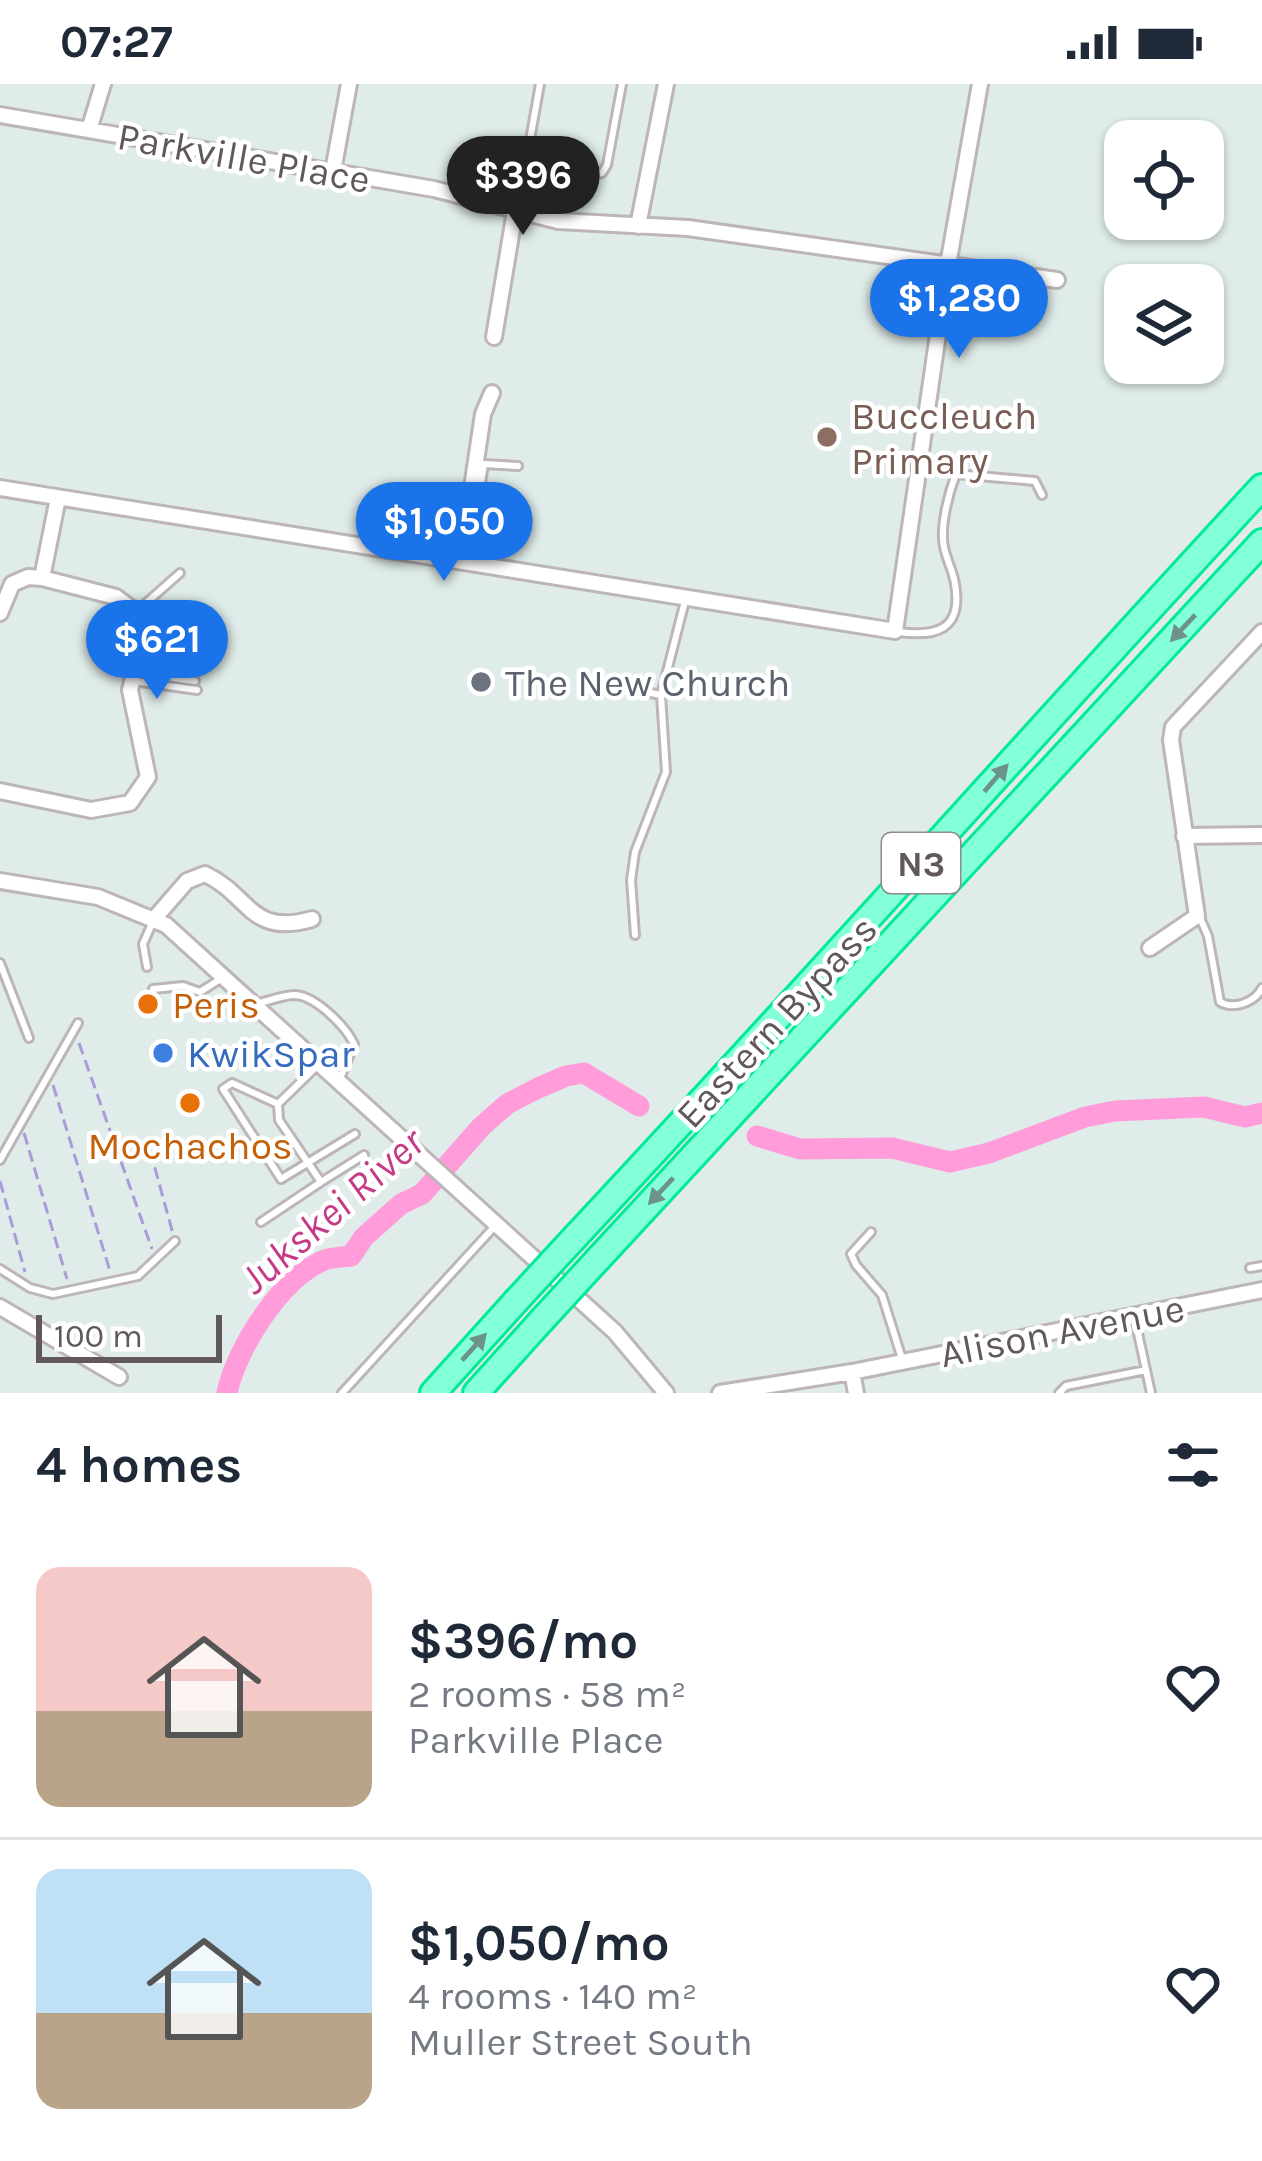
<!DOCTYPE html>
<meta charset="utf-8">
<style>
:root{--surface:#fff;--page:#f6f6f7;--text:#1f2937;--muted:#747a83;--line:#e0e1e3;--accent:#1a73e8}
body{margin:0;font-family:Karla,sans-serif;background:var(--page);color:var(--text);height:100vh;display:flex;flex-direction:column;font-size:45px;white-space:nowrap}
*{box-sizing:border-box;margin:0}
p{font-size:39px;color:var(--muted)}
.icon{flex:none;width:66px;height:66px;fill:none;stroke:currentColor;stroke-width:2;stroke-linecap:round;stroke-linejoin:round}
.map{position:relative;height:1309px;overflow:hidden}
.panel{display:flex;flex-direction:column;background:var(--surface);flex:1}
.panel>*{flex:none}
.buttons{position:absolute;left:1104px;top:36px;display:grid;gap:24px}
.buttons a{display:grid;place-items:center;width:120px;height:120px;border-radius:24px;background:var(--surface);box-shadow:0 3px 9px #0004;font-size:60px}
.scale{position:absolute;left:36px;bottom:30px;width:186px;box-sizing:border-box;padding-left:12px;border:6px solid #61585c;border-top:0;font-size:33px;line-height:42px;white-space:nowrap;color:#61585c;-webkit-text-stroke:9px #fff;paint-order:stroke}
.price{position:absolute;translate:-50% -102px;padding:0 27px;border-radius:42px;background:var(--accent);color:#fff;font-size:39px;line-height:78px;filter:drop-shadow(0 3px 6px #0008)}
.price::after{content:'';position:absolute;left:50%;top:72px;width:36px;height:27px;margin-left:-18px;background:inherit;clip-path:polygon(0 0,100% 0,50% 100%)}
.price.current{background:#222;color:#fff}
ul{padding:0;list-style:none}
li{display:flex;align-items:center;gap:36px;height:300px;padding:0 36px}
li+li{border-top:3px solid var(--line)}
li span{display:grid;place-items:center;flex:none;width:336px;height:240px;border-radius:24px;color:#555}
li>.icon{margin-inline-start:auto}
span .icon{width:144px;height:144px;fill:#fffc;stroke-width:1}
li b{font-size:51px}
h2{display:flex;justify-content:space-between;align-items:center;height:144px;padding:0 36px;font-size:51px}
.status{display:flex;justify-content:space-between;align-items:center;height:84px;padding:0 60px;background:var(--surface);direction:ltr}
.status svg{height:33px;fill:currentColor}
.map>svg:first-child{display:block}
</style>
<div class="status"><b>07:27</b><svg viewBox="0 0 49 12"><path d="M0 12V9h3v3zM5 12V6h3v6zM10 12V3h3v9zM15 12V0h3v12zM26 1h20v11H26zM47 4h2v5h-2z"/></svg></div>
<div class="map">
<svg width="1262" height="1309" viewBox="0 0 1262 1309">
<rect width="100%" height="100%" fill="#dfece9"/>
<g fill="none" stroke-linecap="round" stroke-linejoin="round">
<path stroke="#ff9cd9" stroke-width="21" d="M757 1052 800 1065 892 1064 950 1078 989 1069 1085 1033 1115 1027 1204 1023 1245 1033 1262 1029
M227 1309C236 1265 280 1196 322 1177 330 1173 343 1173 351 1172L364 1153 401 1120 422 1110 481 1043 507 1020 538 1004 566 992 584 989 639 1022"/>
<g stroke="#bdb5b8" stroke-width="12">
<path id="service" d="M540 0 528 67 530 82C549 92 582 95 602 89L607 81 622 0
M559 134 569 90
M469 475 484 380 518 382
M137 527 180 489
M899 548C936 553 963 546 955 500 953 485 943 470 943 455 942 435 949 408 956 390L1035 397 1042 411
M135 589 195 597
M134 597 197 606
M626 604 661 611
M1200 834 1208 852 1220 918C1234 926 1255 918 1262 904
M635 851 631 796 635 768 666 688 661 611 685 517
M0 879 29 954
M147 883 143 860 154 835
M153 905 183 902 200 908 222 894
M256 920C268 917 283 911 295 911 316 912 346 943 354 960L339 997
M320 979 278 1020 279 1036 321 1098 364 1071
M278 1020 232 999 223 1005 281 1095 355 1050
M0 1076 78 939
M261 1138 321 1098
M871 1148 851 1170 856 1181 882 1211 903 1278
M1250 1184 1262 1182
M0 1185 30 1204 53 1210 138 1192 175 1157
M1134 1231 1151 1309
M342 1309 494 1143
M1059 1309 1066 1302 1146 1286"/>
</g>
<g stroke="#bdb5b8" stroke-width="20">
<path id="minor" d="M0 31 434 105 558 137 688 144 1057 196
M89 46 103 0
M333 87 349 0
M638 142 666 0
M494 253 515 127
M0 404 895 547 948 181 980 0
M461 477 483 330 492 309
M0 529 12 500 28 493 42 494 58 414
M0 707 91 726 130 719 148 693 130 606 143 552 140 531 116 513 42 494
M1184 752 1262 751
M0 797 98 813 166 841 615 1248 666 1309
M154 835 187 797 205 790C250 811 250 853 312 835
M1150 864 1197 832 1171 656 1173 643 1262 548
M0 1223 119 1293
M852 1288 856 1309
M720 1309 852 1288 1262 1206"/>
</g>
<g stroke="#00eb95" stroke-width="30">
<path id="motorway" d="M576 1152C808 904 1032 652 1262 403
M599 1174 1262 458
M433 1309 515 1218
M476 1309 541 1237"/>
</g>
<path stroke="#a99cd8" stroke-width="3" stroke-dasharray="12 6" stroke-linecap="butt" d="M79 959 152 1165
M53 1001 110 1187
M24 1049 67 1195
M150 1066 173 1150
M0 1097 25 1188"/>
<use href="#service" stroke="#fff" stroke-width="6"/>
<use href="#minor" stroke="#fff" stroke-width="14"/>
<use href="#motorway" stroke="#83ffd9" stroke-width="24"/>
<g stroke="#00eb95" stroke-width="30" stroke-linecap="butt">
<path id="motorway-bridge" d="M515 1218 576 1152
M541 1237 599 1174"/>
</g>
<use href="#motorway-bridge" stroke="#83ffd9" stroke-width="24"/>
</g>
<defs><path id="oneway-solid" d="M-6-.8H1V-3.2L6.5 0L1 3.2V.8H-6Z" transform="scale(3)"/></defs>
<g fill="#6d9288">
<use href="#oneway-solid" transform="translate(1183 544) rotate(133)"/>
<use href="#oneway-solid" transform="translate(996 694) rotate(-49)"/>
<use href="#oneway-solid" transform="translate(661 1107) rotate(133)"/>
<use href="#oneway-solid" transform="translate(474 1263) rotate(-48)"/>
</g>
<circle fill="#8d6e63" stroke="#fff" stroke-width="4.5" cx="827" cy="353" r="12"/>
<circle fill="#6b7280" stroke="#fff" stroke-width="4.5" cx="481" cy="598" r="12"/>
<g fill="#e8710a" stroke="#fff" stroke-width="4.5">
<circle cx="148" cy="920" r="12"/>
<circle cx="190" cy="1019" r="12"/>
</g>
<circle fill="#3f7fe0" stroke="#fff" stroke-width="4.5" cx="163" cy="969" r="12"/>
<g text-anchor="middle" stroke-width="9" stroke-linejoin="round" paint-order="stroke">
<rect fill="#fff" stroke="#908a8d" stroke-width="3" x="882" y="749" width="78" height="60" rx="9"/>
<g font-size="36" font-weight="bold" fill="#61585c">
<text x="921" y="792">N3</text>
</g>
<g font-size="39" fill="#61585c" stroke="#fff">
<text transform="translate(244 73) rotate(10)" y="14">Parkville Place</text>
<text transform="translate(776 937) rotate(-47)" y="14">Eastern Bypass</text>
<text transform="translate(1062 1246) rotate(-11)" y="14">Alison Avenue</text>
</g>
<g font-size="39" fill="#785e54" stroke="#fff" text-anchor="start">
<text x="851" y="345">Buccleuch<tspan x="851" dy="45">Primary</tspan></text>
</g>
<g font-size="39" fill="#5b616d" stroke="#fff" text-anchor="start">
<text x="505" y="612">The New Church</text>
</g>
<g font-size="39" fill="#c56008" stroke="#fff" text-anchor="start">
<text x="172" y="934">Peris</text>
<text x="190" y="1075" text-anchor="middle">Mochachos</text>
</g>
<g font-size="39" fill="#366cbe" stroke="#fff" text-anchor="start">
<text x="187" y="983">KwikSpar</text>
</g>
<g font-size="42" font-style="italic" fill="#c63b86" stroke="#fff">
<text transform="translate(331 1126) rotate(-41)" y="15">Jukskei River</text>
</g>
</g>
</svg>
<div class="buttons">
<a><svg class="icon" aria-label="locate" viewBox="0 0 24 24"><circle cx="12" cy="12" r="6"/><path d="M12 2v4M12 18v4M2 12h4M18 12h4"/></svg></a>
<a><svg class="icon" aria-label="layers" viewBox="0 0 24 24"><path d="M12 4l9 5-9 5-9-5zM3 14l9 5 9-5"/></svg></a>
</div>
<div class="scale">100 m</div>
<b class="price current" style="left:523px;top:154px">$396</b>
<b class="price" style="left:959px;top:277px">$1,280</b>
<b class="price" style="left:444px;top:500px">$1,050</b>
<b class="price" style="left:157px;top:618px">$621</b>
</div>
<section class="panel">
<h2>4 homes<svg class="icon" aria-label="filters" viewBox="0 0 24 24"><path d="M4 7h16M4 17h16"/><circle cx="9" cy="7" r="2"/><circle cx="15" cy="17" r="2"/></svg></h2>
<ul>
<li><span style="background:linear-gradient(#f6c9c9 60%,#b9a48a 0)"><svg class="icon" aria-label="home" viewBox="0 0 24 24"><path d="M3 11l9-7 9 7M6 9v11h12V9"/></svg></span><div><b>$396/mo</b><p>2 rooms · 58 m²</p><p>Parkville Place</p></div><svg class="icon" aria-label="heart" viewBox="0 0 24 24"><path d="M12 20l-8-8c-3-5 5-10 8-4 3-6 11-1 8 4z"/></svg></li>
<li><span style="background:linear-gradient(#bfe0f5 60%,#b9a48a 0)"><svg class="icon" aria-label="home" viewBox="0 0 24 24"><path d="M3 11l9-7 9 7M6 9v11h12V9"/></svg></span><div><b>$1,050/mo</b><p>4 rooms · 140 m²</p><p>Muller Street South</p></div><svg class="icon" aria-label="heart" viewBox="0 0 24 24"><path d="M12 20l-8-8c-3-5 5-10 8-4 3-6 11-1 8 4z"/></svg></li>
</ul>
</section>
